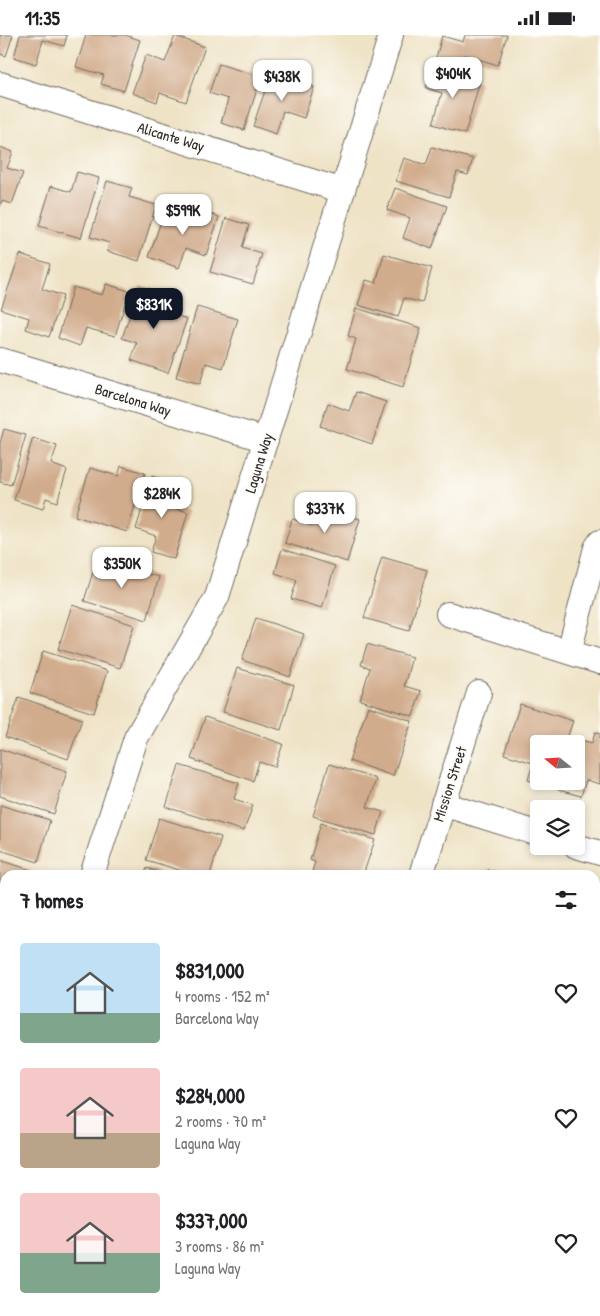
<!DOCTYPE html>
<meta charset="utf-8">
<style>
:root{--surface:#fff;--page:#f6f6f6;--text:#202124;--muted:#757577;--accent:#111827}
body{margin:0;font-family:"Patrick Hand",sans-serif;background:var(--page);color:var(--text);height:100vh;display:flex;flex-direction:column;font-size:19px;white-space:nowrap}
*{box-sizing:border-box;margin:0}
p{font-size:16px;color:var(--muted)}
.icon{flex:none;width:28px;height:28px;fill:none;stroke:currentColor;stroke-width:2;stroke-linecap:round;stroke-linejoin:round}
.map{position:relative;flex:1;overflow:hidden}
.sheet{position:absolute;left:0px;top:835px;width:600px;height:446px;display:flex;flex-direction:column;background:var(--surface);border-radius:15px 15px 0 0;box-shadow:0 2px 8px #0003}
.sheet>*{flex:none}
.needle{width:32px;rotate:288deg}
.fabs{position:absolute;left:530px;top:700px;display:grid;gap:10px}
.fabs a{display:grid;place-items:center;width:55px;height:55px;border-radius:5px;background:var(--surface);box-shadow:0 2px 8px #0003;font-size:25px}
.price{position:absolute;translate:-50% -42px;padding:0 11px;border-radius:10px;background:#fff;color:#222;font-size:16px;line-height:32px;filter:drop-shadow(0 1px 2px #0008)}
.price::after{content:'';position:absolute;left:50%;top:30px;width:15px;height:11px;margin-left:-8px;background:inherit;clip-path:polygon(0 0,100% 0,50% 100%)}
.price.selected{background:var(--accent);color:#fff}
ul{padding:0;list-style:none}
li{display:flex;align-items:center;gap:15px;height:125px;padding:0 20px}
li span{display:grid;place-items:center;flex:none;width:140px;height:100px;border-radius:5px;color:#555}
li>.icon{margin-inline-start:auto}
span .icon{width:60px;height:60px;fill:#fffc;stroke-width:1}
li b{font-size:21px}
h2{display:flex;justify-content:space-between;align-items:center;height:60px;padding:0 20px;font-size:21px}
.status{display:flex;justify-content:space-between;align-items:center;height:35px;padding:0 25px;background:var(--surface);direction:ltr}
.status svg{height:14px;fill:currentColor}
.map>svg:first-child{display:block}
</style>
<div class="status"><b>11:35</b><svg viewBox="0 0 49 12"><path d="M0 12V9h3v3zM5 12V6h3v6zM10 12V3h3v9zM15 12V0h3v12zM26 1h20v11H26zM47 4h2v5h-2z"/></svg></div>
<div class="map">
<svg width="600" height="1281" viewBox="0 0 600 1281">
<rect width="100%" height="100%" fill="#fdfcf7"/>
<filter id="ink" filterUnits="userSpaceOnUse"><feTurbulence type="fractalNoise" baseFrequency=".02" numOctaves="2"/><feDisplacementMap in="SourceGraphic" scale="10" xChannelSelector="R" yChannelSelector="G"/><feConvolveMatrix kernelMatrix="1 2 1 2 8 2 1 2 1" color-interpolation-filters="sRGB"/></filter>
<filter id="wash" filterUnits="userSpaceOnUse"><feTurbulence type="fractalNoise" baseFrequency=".0096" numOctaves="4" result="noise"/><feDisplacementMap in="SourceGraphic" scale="20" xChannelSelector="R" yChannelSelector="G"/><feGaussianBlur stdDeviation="1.12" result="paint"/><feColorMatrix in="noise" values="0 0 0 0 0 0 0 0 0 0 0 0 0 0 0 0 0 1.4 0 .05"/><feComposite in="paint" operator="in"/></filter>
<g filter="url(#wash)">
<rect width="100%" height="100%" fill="#efe3c6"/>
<g id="blocks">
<path fill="#d1ac8c" d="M0 0H13L6 21 0 19Z
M20 0H67L64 11 43 5 36 29 14 22Z
M86 0H125L140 5 124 56 101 49 104 40 76 32Z
M465 0H507L498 30 464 20 461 30 436 23 442 1 463 7Z
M175 1 205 12 186 67 160 58 157 67 132 58 146 20 165 27Z
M219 29 261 42 244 95 221 88 228 64 209 58Z
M433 31 480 46 465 99 433 89 442 58 426 53Z
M271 38 314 52 304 83 283 76 276 99 253 91Z
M0 112 13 117 7 133 23 138 12 169 2 166 0 172Z
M432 112 473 124 468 140 457 137 449 162 396 146 404 123 426 130Z
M77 137 99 143 81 203 39 191 51 151 71 157Z
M107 146 132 153 129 162 156 170 139 226 107 216 109 208 90 202Z
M395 153 447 171 432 214 403 203 410 183 387 175Z
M165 174 192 184 196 174 219 182 206 220 186 213 179 233 149 222Z
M226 183 249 190 242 213 262 219 253 249 210 237Z
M20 219 50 229 42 254 63 261 49 302 26 294 29 283 1 274Z
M384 219 432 233 422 268 404 263 398 282 358 270 366 245 376 248Z
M106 249 129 256 115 301 86 293 80 311 58 303 73 252 102 260Z
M140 251 168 260 163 276 187 284 168 338 131 325 137 308 122 303Z
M197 272 238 284 223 333 206 328 200 349 176 342Z
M356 273 421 293 403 352 347 334 356 304 348 301Z
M356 357 386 367 372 409 320 391 328 368 349 376Z
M4 394 26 400 11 450 0 447V408Z
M33 403 57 411 51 429 67 435 57 467 46 463 43 474 14 465Z
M121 431 145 438 127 497 75 481 90 433 118 441Z
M152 441 173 448 167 471 188 477 174 524 151 517 156 501 136 494Z
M318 471 360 484 347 527 285 508 292 484 312 490Z
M282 514 335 531 322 573 291 564 297 545 275 538Z
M382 522 427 535 409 596 364 583Z
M97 524 159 542 147 585 84 566Z
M72 570 134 590 120 633 58 614Z
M256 583 304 599 290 642 242 625Z
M367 609 412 622 404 651 421 656 413 681 360 665 370 633 361 630Z
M43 616 107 636 94 678 30 658Z
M237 633 294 650 281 695 223 677Z
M19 662 82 684 68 724 5 702Z
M520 669 573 686 565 709H539V746H554L552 753 528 745 533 728 504 719Z
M368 671 412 686 393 741 349 726Z
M205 682 283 709 275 732 259 727 253 746 191 724Z
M595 697 600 699V749L586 745 581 761 558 755 560 746H576V709H571L573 703 592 708Z
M0 714 67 736 54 779 0 761Z
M329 729 376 744 367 772 383 777 376 800 313 781Z
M179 730 239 748 234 764 253 770 244 796 166 772Z
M0 770 50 785 38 827 0 815Z
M159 783 221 802 210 840H196L146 825Z
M321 788 375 805 363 840H311L315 827 310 825Z
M0 825 31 835 29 840H5V872L0 871Z
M147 833 166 840H144Z
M488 834 508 840H486Z
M0 878 5 879V925L0 923Z
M595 888 600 890V912L595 927Z
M595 992 600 996V1027L595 1032Z
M595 1038 600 1042V1051L595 1057Z
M595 1180 600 1182V1233L595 1232Z
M0 1214 5 1215V1242L0 1241Z
M595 1269 600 1271V1281H563L564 1276H595Z
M180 1276H196L209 1281H179Z
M425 1276H450L449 1281H423Z
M496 1276H556L554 1281H494Z"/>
</g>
</g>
<g filter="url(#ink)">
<use href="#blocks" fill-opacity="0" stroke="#706b61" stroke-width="1"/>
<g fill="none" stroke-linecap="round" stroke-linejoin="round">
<g stroke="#706b61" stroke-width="26">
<path id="minor" d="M0 49 343 156
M0 325 266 405
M448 579 600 627
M569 617 596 513 600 507
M443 769 539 799
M576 811 600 818
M92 840 136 703 217 562 391 0
M421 840 479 658
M119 1281 121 1276
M282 1281 283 1276"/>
</g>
<use href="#minor" stroke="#fff" stroke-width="24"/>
</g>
</g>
<g text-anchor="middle" stroke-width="4.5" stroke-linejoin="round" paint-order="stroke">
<g font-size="15" fill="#2b2b2b" stroke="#fdfcf7">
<text transform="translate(171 102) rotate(17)" y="5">Alicante Way</text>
<text transform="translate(133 365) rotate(17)" y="5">Barcelona Way</text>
<text transform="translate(259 428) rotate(-73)" y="5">Laguna Way</text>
<text transform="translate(450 749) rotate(-72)" y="5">Mission Street</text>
</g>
</g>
</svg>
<div class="fabs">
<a><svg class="needle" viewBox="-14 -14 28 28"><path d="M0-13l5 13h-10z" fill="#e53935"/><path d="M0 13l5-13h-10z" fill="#757577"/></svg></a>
<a><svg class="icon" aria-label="layers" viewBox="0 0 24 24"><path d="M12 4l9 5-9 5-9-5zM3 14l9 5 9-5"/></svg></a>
</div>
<b class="price" style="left:453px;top:64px">$404K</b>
<b class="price" style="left:282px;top:67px">$438K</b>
<b class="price" style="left:183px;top:201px">$599K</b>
<b class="price selected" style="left:154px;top:295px">$831K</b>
<b class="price" style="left:162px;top:484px">$284K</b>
<b class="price" style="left:325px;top:499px">$337K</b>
<b class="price" style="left:122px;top:554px">$350K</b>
<section class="sheet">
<h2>7 homes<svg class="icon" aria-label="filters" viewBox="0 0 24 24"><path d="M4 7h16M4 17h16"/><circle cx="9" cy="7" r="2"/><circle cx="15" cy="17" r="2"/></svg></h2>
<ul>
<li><span style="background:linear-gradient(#bfe0f5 70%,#7fa58c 0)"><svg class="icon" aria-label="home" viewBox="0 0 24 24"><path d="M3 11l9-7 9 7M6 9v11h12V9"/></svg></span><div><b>$831,000</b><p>4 rooms · 152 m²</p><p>Barcelona Way</p></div><svg class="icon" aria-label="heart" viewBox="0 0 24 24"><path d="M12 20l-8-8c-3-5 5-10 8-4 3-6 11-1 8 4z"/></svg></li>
<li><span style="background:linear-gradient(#f6c9c9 65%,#b9a48a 0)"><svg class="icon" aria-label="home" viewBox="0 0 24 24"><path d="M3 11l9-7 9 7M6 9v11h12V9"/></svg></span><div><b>$284,000</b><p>2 rooms · 70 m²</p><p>Laguna Way</p></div><svg class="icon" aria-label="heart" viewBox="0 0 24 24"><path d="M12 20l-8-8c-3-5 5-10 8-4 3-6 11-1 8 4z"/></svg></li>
<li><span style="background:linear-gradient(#f6c9c9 60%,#7fa58c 0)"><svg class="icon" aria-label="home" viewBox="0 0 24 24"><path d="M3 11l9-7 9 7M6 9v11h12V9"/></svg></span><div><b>$337,000</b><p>3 rooms · 86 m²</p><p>Laguna Way</p></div><svg class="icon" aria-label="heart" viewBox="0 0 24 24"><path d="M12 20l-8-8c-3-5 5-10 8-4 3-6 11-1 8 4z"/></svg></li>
</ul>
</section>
</div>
